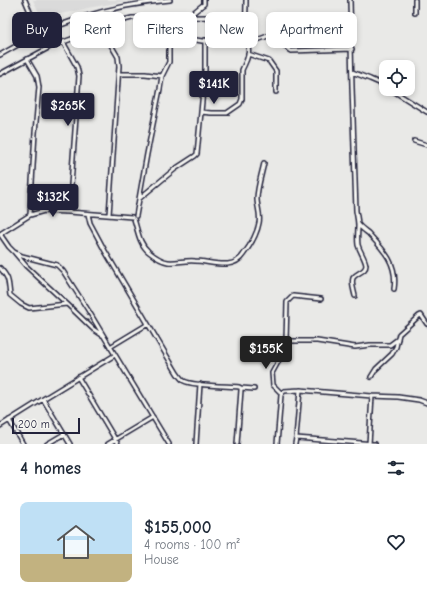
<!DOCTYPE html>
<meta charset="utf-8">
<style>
:root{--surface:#fff;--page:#f6f6f7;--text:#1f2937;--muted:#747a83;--line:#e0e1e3;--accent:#22223b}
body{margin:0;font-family:"Comic Neue",sans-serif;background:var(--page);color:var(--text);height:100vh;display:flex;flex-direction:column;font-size:15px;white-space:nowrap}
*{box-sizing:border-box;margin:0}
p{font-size:13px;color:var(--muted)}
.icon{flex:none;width:22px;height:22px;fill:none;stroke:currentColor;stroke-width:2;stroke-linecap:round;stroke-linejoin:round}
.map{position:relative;height:444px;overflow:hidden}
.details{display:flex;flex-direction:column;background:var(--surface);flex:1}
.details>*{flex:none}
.guide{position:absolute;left:12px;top:12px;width:403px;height:36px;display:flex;gap:8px}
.controls{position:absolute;left:379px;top:60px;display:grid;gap:8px}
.controls a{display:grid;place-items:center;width:36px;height:36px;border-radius:8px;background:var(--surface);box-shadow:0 2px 6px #0003;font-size:20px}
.scale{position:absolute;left:12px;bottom:10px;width:68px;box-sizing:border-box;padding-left:4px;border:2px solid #22223b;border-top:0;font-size:11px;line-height:14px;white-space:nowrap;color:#22223b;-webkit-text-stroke:3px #f6f6f2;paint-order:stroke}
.price{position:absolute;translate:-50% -34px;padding:0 9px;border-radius:4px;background:var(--accent);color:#fff;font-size:13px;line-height:26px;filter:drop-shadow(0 1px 2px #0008)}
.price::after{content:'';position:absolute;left:50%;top:24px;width:12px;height:9px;margin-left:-6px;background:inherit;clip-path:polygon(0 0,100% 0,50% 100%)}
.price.active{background:#222;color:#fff}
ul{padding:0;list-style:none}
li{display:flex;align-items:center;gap:12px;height:100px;padding:0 20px}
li+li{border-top:1px solid var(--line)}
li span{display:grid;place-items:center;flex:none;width:112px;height:80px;border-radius:8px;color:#555}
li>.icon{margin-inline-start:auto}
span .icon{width:48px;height:48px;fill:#fffc;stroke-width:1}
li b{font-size:17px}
h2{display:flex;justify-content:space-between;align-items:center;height:48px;padding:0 20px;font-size:17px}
.chip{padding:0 14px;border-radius:8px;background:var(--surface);box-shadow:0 2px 6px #0003;font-size:14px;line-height:36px}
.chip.active{background:var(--accent);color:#fff}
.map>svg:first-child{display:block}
</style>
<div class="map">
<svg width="427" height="444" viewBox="0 0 427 444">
<rect width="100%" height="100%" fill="#e9e9e7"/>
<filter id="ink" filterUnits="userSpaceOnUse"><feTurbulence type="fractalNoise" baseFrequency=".025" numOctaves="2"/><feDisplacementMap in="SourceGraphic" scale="8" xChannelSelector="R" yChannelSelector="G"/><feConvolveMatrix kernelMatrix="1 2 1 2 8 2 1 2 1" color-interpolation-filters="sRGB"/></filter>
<g filter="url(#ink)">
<path fill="#dadada" d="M33 0H133L88 8 42 18Z"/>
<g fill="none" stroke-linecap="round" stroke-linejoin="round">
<g stroke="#22223b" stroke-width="6">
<path id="minor" d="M25 0 39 33
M350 0 352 87 356 211C357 216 358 221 358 226 358 232 357 239 358 245 360 252 365 258 366 265 366 272 357 272 353 278 351 283 354 291 355 296
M415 13V0
M190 16 194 12 204 4V0
M101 28 118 57 119 66 109 215
M246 38 252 42 273 34 289 50 291 51 352 49
M63 42 77 67 79 76 69 212
M248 54 269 61 276 71V92
M0 55C53 23 108 5 170 0
M27 59 37 76 39 87 35 133 30 215
M352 72 370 79 386 86
M0 74 50 47 101 28 112 23 132 18 207 17 245 21
M119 74H145L162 76
M390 89 427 112
M201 112 211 113H227L240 104 242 99V70C244 65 247 61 248 55 250 48 247 42 246 36 245 24 246 12 246 0
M414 141 427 145
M140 198 175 169 195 156 197 154 205 70V40
M88 214 90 223 105 251 171 363C175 369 178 377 184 381 193 386 227 386 239 387L241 388V390L237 444
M136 216 147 154 160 89 162 76 169 62V43L172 40 190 39 202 41 214 40 236 41 246 38
M132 217 69 212 44 211 30 215 0 234 9 247 14 252 22 256 57 265 63 271 88 310 169 444
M134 219C138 231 139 244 149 252 154 256 161 261 168 262 176 263 186 260 195 261 210 261 233 271 243 255 250 246 257 234 259 223 261 215 257 206 257 199 257 188 262 173 264 163
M358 224C361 228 364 230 368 233 384 250 398 264 394 289
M15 253 26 266 67 304
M0 268C10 279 8 282 10 295L21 304 29 308 67 304 93 329 102 335
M286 341H317L355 347 370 345H390L398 339
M110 347 148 324
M78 377 118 444
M371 377 376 369 392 354 396 347 399 334 419 316 421 315 427 324
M241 388 254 389
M281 393 273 385 272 373 283 353 286 341 287 302 293 296 321 299
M43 399 70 444
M9 420 23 444
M0 426 43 399 115 355
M296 438 300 390
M47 444 64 434
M108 444 153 417
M196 444 200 384
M277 444 281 395 284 391 300 390 372 396 398 397 419 400 427 403
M295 444 296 438 375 444
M369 444 372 396"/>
</g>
<use href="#minor" stroke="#f6f6f2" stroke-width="3"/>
</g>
</g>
</svg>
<div class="controls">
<a><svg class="icon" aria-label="locate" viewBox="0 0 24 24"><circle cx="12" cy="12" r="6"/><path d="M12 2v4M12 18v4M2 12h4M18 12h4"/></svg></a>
</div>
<div class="scale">200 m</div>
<b class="price" style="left:214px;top:105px">$141K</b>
<b class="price" style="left:68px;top:127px">$265K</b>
<b class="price" style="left:53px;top:218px">$132K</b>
<b class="price active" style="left:266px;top:370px">$155K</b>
<div class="guide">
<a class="chip active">Buy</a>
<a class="chip">Rent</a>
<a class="chip">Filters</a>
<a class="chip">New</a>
<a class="chip">Apartment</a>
</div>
</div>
<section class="details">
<h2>4 homes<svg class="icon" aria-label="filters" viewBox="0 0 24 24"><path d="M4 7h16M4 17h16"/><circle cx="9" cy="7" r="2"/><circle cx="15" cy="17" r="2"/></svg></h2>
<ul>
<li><span style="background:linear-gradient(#bfe0f5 65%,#c2b280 0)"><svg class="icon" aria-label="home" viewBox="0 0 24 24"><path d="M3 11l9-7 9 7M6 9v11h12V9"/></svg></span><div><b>$155,000</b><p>4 rooms · 100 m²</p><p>House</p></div><svg class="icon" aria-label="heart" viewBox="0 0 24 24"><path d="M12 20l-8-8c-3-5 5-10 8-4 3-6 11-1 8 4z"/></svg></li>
</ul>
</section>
